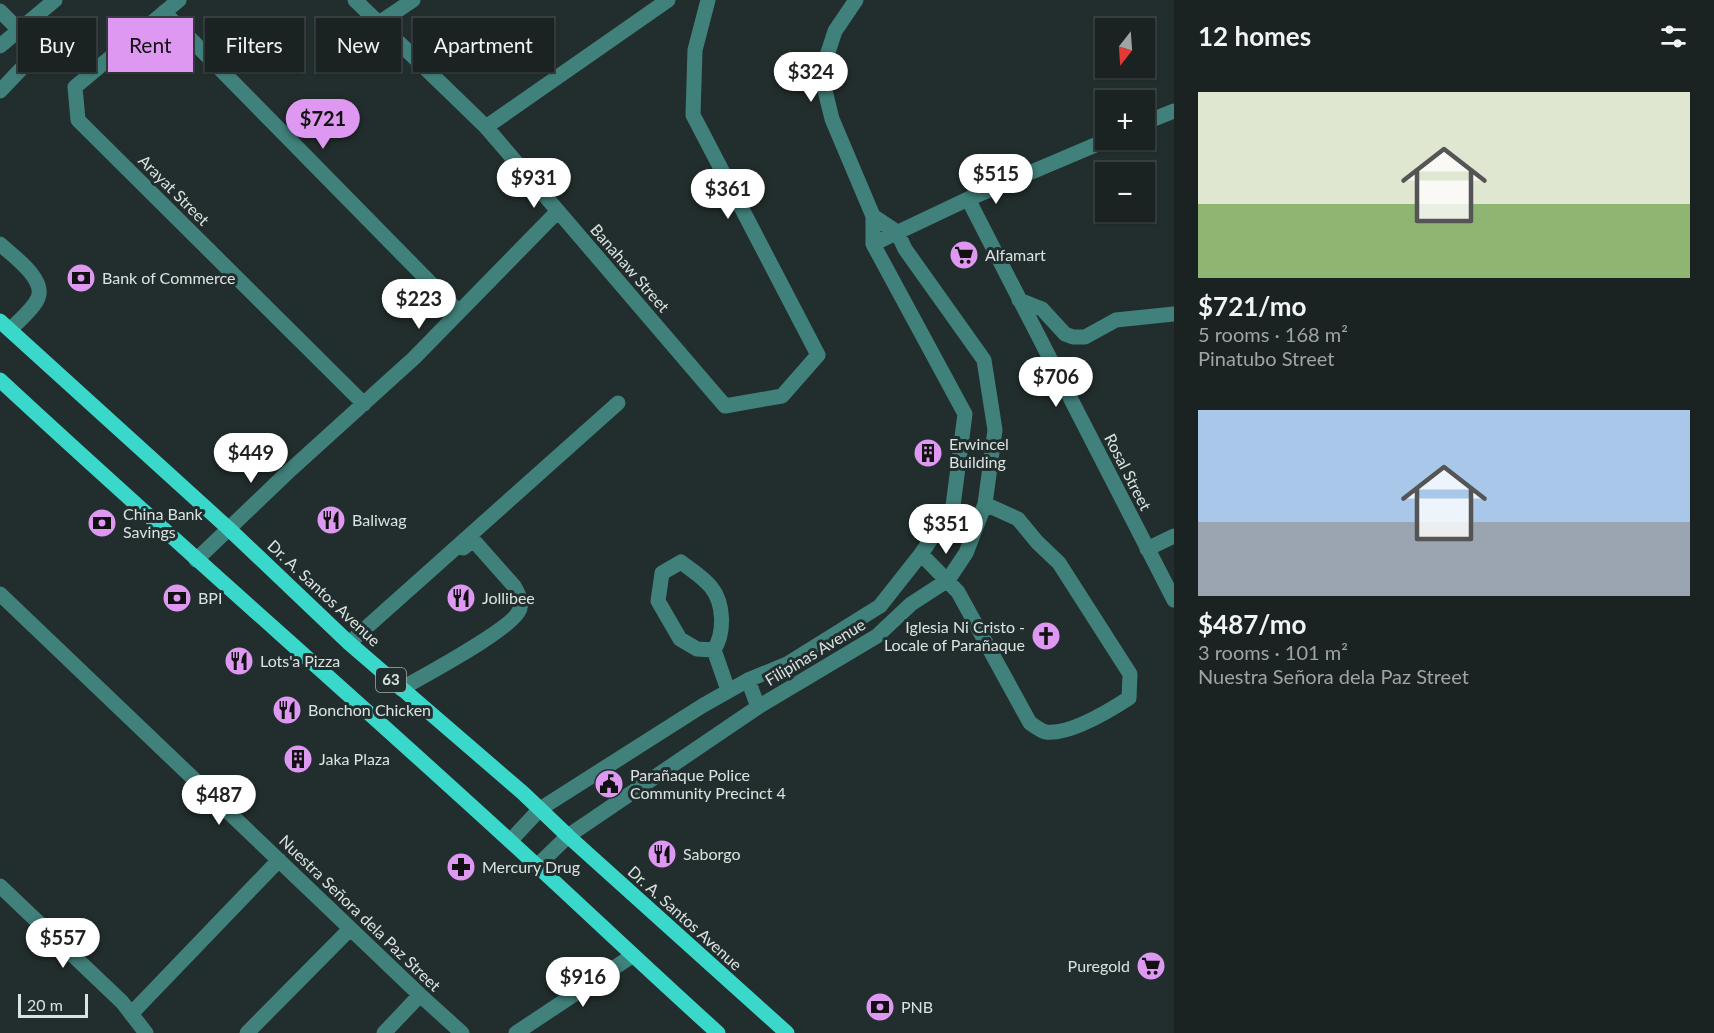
<!DOCTYPE html>
<meta charset="utf-8">
<style>
:root{--surface:#1a2222;--page:#272f2f;--text:#f1f3f6;--muted:#9fa4a5;--line:#383f40;--accent:#de98f2}
body{margin:0;font-family:Lato,sans-serif;background:var(--page);color:var(--text);height:100vh;display:flex;flex-direction:column;font-size:22px;white-space:nowrap}
*{box-sizing:border-box;margin:0}
p{font-size:20px;color:var(--muted)}
.icon{flex:none;width:33px;height:33px;fill:none;stroke:currentColor;stroke-width:2;stroke-linecap:round;stroke-linejoin:round}
.map{position:relative;flex:1;overflow:hidden}
.sheet{display:flex;flex-direction:column;background:var(--surface);width:540px}
.sheet>*{flex:none}
.guide{position:absolute;left:18px;top:18px;width:570px;height:54px;display:flex;gap:12px}
.needle{width:39px;rotate:197deg}
.controls{position:absolute;left:1095px;top:18px;display:grid;gap:12px}
.controls a{display:grid;place-items:center;width:60px;height:60px;border-radius:0px;background:var(--surface);box-shadow:0 2px 4px #0004,0 0 0 2px var(--line);font-size:30px}
.scale{position:absolute;left:18px;bottom:15px;width:70px;box-sizing:border-box;padding-left:6px;border:3px solid #dbe3e2;border-top:0;font-size:16px;line-height:21px;white-space:nowrap;color:#dbe3e2;-webkit-text-stroke:4px #222e2d;paint-order:stroke}
.price{position:absolute;translate:-50% -51px;padding:0 14px;border-radius:21px;background:#fff;color:#222;font-size:20px;line-height:39px;filter:drop-shadow(0 2px 3px #0008)}
.price::after{content:'';position:absolute;left:50%;top:36px;width:18px;height:14px;margin-left:-9px;background:inherit;clip-path:polygon(0 0,100% 0,50% 100%)}
.price.on{background:var(--accent);color:#111}
ul{padding:0;list-style:none}
li{display:grid;align-content:center;gap:12px;height:318px;padding:0 24px}
li span{display:grid;place-items:center;height:186px;border-radius:0px;color:#555}
li>.icon{margin-inline-start:auto}
span .icon{width:108px;height:108px;fill:#fffc;stroke-width:1}
li b{font-size:26px}
h2{display:flex;justify-content:space-between;align-items:center;height:72px;padding:0 24px;font-size:26px}
.tag{padding:0 21px;border-radius:0px;background:var(--surface);box-shadow:0 2px 4px #0004,0 0 0 2px var(--line);font-size:21px;line-height:54px}
.tag.on{background:var(--accent);color:#111}
main{display:flex;flex:1;min-height:0}
.map>svg:first-child{display:block}
</style>
<main>
<div class="map">
<svg width="1174" height="1033" viewBox="0 0 1174 1033">
<rect width="100%" height="100%" fill="#222e2d"/>
<g fill="none" stroke-linecap="round" stroke-linejoin="round">
<path stroke="#41817b" stroke-width="15" d="M179 0 75 87 78 120 364 404
M355 0 486 127 725 406 782 396 818 355 693 115 695 50 708 0
M0 11 19 30
M164 12 459 312
M379 23 413 0
M0 46 55 0
M0 91 44 45
M1144 123 1174 111
M486 127 668 0
M968 199 1174 600
M0 244C13 256 46 279 38 298 33 310 18 321 10 330
M873 244 968 199 1107 140
M1019 300 1042 309 1065 334 1073 337H1085L1116 320 1174 314
M1147 549 1174 536
M921 554 958 592 1030 723C1035 726 1041 731 1046 732 1070 735 1109 711 1129 698L1130 674 1059 563 1037 542 1018 519 985 504
M196 560 287 473 414 358 558 211
M0 594 420 995 462 1033
M349 643 618 403
M714 650 697 649 680 639 658 601 662 573 681 562C691 570 703 577 711 587 724 603 725 632 714 650L728 690
M748 680 758 707
M401 689C421 677 517 627 520 608 522 600 518 593 514 586L475 542 472 541 463 548
M510 841 540 809 702 706 748 680 787 664 880 606 921 554 953 506 965 414 873 244V216L832 119 821 74 835 31 856 0
M537 866 568 836 758 707 877 636 911 604 948 580 966 553 985 504 995 430 984 360 905 249 897 232 873 216
M0 886 122 1002 146 1033
M131 1014 279 860
M247 1033 350 929
M384 1033 420 995
M516 1033 632 956"/>
<path stroke="#3ad8cb" stroke-width="15" d="M0 321 228 528 349 643 523 793 568 836 787 1033
M0 380C168 536 341 686 510 841 580 905 648 970 718 1033"/>
</g>
<defs>
<g id="supermarket-disc" transform="scale(1.5)"><circle r="9.5" fill="#de98f2" stroke="#222e2d"/><path d="M-6-5.5h2.5l.6 2H6L4.5 2H-2.5L-4.4-4H-6ZM-1.5 3.2a1.3 1.3 0 1 0 .1 0ZM3 3.2a1.3 1.3 0 1 0 .1 0Z" fill="#111"/></g>
<g id="bank-disc" transform="scale(1.5)"><circle r="9.5" fill="#de98f2" stroke="#222e2d"/><path d="M-6-4H6V4H-6ZM0-2.3a2.3 2.3 0 1 0 0 4.6a2.3 2.3 0 1 0 0-4.6Z" fill="#111"/></g>
<g id="building-disc" transform="scale(1.5)"><circle r="9.5" fill="#de98f2" stroke="#222e2d"/><path d="M-4-6H4V6H1V3H-1V6H-4ZM-2.5-4.3h1.7v1.8h-1.7ZM.8-4.3h1.7v1.8H.8ZM-2.5-1h1.7V.8h-1.7ZM.8-1h1.7V.8H.8Z" fill="#111"/></g>
<g id="restaurant-disc" transform="scale(1.5)"><circle r="9.5" fill="#de98f2" stroke="#222e2d"/><path d="M-5-6h1v4h1v-4h1v4h1v-4h1v5L-1.5 .5V6h-2V.5L-5-1ZM5-6V6H3V1.5H1.5Q1.5-4 5-6Z" fill="#111"/></g>
<g id="church-disc" transform="scale(1.5)"><circle r="9.5" fill="#de98f2" stroke="#222e2d"/><path d="M-1.2-6h2.4v3.5h3.3v2.4h-3.3V6h-2.4V-.1h-3.3v-2.4h3.3Z" fill="#111"/></g>
<g id="civic-disc" transform="scale(1.5)"><circle r="9.5" fill="#de98f2" stroke="#222e2d"/><path d="M-.6-6.5H3V-4.5H.6V-3L4-1V1h2V6H-6V1h2V-1L-.6-3ZM-1.2 2.5V6h2.4V2.5Z" fill="#111"/></g>
<g id="pharmacy-disc" transform="scale(1.5)"><circle r="9.5" fill="#de98f2" stroke="#222e2d"/><path d="M-2-6h4v4h4v4h-4v4h-4v-4h-4v-4h4Z" fill="#111"/></g>
</defs>
<g fill-rule="evenodd">
<use href="#supermarket-disc" x="964" y="255"/>
<use href="#bank-disc" x="81" y="278"/>
<use href="#building-disc" x="928" y="453"/>
<use href="#restaurant-disc" x="331" y="520"/>
<use href="#bank-disc" x="102" y="523"/>
<use href="#bank-disc" x="177" y="598"/>
<use href="#restaurant-disc" x="461" y="598"/>
<use href="#church-disc" x="1046" y="636"/>
<use href="#restaurant-disc" x="239" y="661"/>
<use href="#restaurant-disc" x="287" y="710"/>
<use href="#building-disc" x="298" y="759"/>
<use href="#civic-disc" x="609" y="784"/>
<use href="#restaurant-disc" x="662" y="854"/>
<use href="#pharmacy-disc" x="461" y="867"/>
<use href="#supermarket-disc" x="1151" y="966"/>
<use href="#bank-disc" x="880" y="1007"/>
</g>
<g text-anchor="middle" stroke-width="6" stroke-linejoin="round" paint-order="stroke">
<rect fill="#222e2d" stroke="#a4adac" stroke-width="1.5" x="376" y="668" width="30" height="24" rx="4.5"/>
<g font-size="15" font-weight="bold" fill="#dbe3e2">
<text x="391" y="685">63</text>
</g>
<g font-size="16" fill="#dbe3e2" stroke="#222e2d">
<text transform="translate(174 190) rotate(45)" y="6">Arayat Street</text>
<text transform="translate(630 268) rotate(49)" y="6">Banahaw Street</text>
<text transform="translate(1128 472) rotate(63)" y="6">Rosal Street</text>
<text transform="translate(324 593) rotate(43)" y="6">Dr. A. Santos Avenue</text>
<text transform="translate(815 652) rotate(-31)" y="6">Filipinas Avenue</text>
<text transform="translate(360 913) rotate(44)" y="6">Nuestra Señora dela Paz Street</text>
<text transform="translate(685 918) rotate(42)" y="6">Dr. A. Santos Avenue</text>
</g>
<g font-size="16" fill="#dbe3e2" stroke="#222e2d" text-anchor="start">
<text x="985" y="261">Alfamart</text>
<text x="102" y="284">Bank of Commerce</text>
<text x="949" y="450">Erwincel<tspan x="949" dy="18">Building</tspan></text>
<text x="123" y="520">China Bank<tspan x="123" dy="18">Savings</tspan></text>
<text x="352" y="526">Baliwag</text>
<text x="198" y="604">BPI</text>
<text x="482" y="604">Jollibee</text>
<text x="1025" y="633" text-anchor="end">Iglesia Ni Cristo -<tspan x="1025" dy="18">Locale of Parañaque</tspan></text>
<text x="260" y="667">Lots'a Pizza</text>
<text x="308" y="716">Bonchon Chicken</text>
<text x="319" y="765">Jaka Plaza</text>
<text x="630" y="781">Parañaque Police<tspan x="630" dy="18">Community Precinct 4</tspan></text>
<text x="683" y="860">Saborgo</text>
<text x="482" y="873">Mercury Drug</text>
<text x="1130" y="972" text-anchor="end">Puregold</text>
<text x="901" y="1013">PNB</text>
</g>
</g>
</svg>
<div class="controls">
<a><svg class="needle" viewBox="-14 -14 28 28"><path d="M0-13l5 13h-10z" fill="#e53935"/><path d="M0 13l5-13h-10z" fill="#9fa4a5"/></svg></a>
<a>+</a>
<a>−</a>
</div>
<div class="scale">20 m</div>
<b class="price" style="left:811px;top:103px">$324</b>
<b class="price on" style="left:323px;top:150px">$721</b>
<b class="price" style="left:996px;top:205px">$515</b>
<b class="price" style="left:534px;top:209px">$931</b>
<b class="price" style="left:728px;top:220px">$361</b>
<b class="price" style="left:419px;top:330px">$223</b>
<b class="price" style="left:1056px;top:408px">$706</b>
<b class="price" style="left:251px;top:484px">$449</b>
<b class="price" style="left:946px;top:555px">$351</b>
<b class="price" style="left:219px;top:826px">$487</b>
<b class="price" style="left:63px;top:969px">$557</b>
<b class="price" style="left:583px;top:1008px">$916</b>
<div class="guide">
<a class="tag">Buy</a>
<a class="tag on">Rent</a>
<a class="tag">Filters</a>
<a class="tag">New</a>
<a class="tag">Apartment</a>
</div>
</div>
<section class="sheet">
<h2>12 homes<svg class="icon" aria-label="filters" viewBox="0 0 24 24"><path d="M4 7h16M4 17h16"/><circle cx="9" cy="7" r="2"/><circle cx="15" cy="17" r="2"/></svg></h2>
<ul>
<li><span style="background:linear-gradient(#dfe7d0 60%,#8fb573 0)"><svg class="icon" aria-label="home" viewBox="0 0 24 24"><path d="M3 11l9-7 9 7M6 9v11h12V9"/></svg></span><div><b>$721/mo</b><p>5 rooms · 168 m²</p><p>Pinatubo Street</p></div></li>
<li><span style="background:linear-gradient(#a9c7e8 60%,#9aa5b1 0)"><svg class="icon" aria-label="home" viewBox="0 0 24 24"><path d="M3 11l9-7 9 7M6 9v11h12V9"/></svg></span><div><b>$487/mo</b><p>3 rooms · 101 m²</p><p>Nuestra Señora dela Paz Street</p></div></li>
</ul>
</section>
</main>
